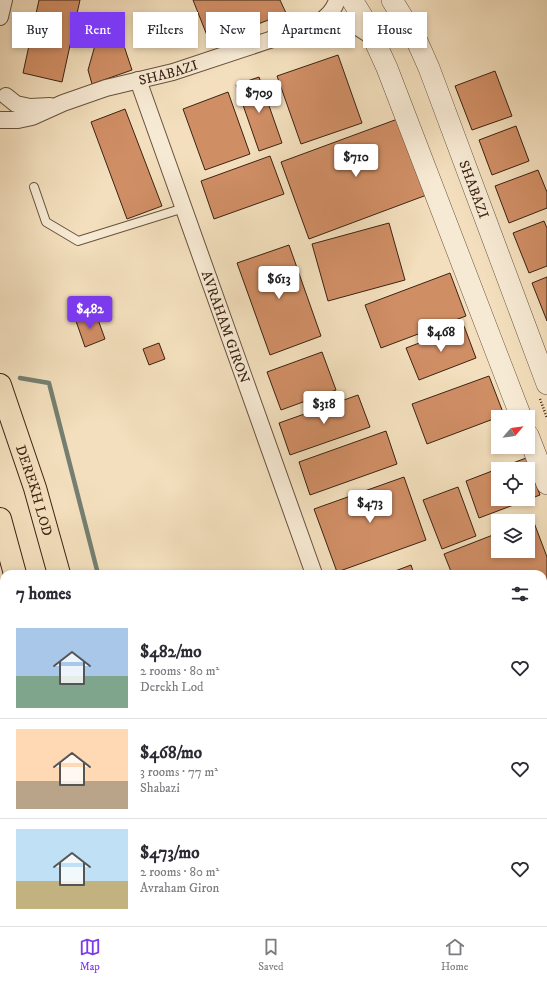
<!DOCTYPE html>
<meta charset="utf-8">
<style>
:root{--surface:#fff;--page:#f2f2f3;--text:#2b2b33;--muted:#7c7c81;--line:#e1e1e2;--accent:#7c3aed}
body{margin:0;font-family:"IM FELL DW Pica",serif;background:var(--page);color:var(--text);height:100vh;display:flex;flex-direction:column;font-size:15px;white-space:nowrap}
*{box-sizing:border-box;margin:0}
p{font-size:13px;color:var(--muted)}
.icon{flex:none;width:22px;height:22px;fill:none;stroke:currentColor;stroke-width:2;stroke-linecap:round;stroke-linejoin:round}
.map{position:relative;flex:1;overflow:hidden}
.panel{position:absolute;left:0px;top:570px;width:547px;height:356px;display:flex;flex-direction:column;background:var(--surface);border-radius:12px 12px 0 0;box-shadow:0 2px 6px #0003}
.panel>*{flex:none}
.hud{position:absolute;left:12px;top:12px;width:523px;height:36px;display:flex;gap:8px}
.needle{width:26px;rotate:62deg}
.controls{position:absolute;left:491px;top:410px;display:grid;gap:8px}
.controls a{display:grid;place-items:center;width:44px;height:44px;border-radius:0px;background:var(--surface);box-shadow:0 2px 6px #0003;font-size:20px}
.price{position:absolute;translate:-50% -34px;padding:0 9px;border-radius:4px;background:#fff;color:#222;font-size:13px;line-height:26px;filter:drop-shadow(0 1px 2px #0008)}
.price::after{content:'';position:absolute;left:50%;top:24px;width:12px;height:9px;margin-left:-6px;background:inherit;clip-path:polygon(0 0,100% 0,50% 100%)}
.price.selected{background:var(--accent);color:#fff}
ul{padding:0;list-style:none}
li{display:flex;align-items:center;gap:12px;height:100px;padding:0 16px}
li+li{border-top:1px solid var(--line)}
li span{display:grid;place-items:center;flex:none;width:112px;height:80px;border-radius:0px;color:#555}
li>.icon{margin-inline-start:auto}
span .icon{width:48px;height:48px;fill:#fffc;stroke-width:1}
li b{font-size:17px}
h2{display:flex;justify-content:space-between;align-items:center;height:48px;padding:0 16px;font-size:17px}
.chip{padding:0 14px;border-radius:0px;background:var(--surface);box-shadow:0 2px 6px #0003;font-size:14px;line-height:36px}
.chip.selected{background:var(--accent);color:#fff}
.menu{display:flex;justify-content:space-around;align-items:center;height:56px;border-top:1px solid var(--line);background:var(--surface);font-size:11px;color:var(--muted)}
.menu a{display:grid;justify-items:center;gap:2px}
.menu .selected{color:var(--accent)}
.map>svg:first-child{display:block}
</style>
<div class="map">
<svg width="547" height="926" viewBox="0 0 547 926">
<rect width="100%" height="100%" fill="#f3dfbd"/>
<filter id="stains"><feTurbulence type="fractalNoise" baseFrequency=".005" numOctaves="4"/><feColorMatrix values="0 0 0 0 .2 0 0 0 0 .09 0 0 0 0 .02 0 0 0 .5 -.17"/></filter>
<radialGradient id="worn" r=".72"><stop offset=".6" stop-color="#630" stop-opacity="0"/><stop offset="1" stop-color="#630" stop-opacity=".3"/></radialGradient>
<g fill="none" stroke-linecap="round" stroke-linejoin="round">
<path stroke="#757f71" stroke-width="4.5" d="M20 378 49 383 98 574
M543 846 547 844"/>
</g>
<path fill="#d08e65" stroke="#3b2313" fill-rule="evenodd" d="M39 0H80L62 82 23 73Z
M193 0H280L286 13 210 43Z
M118 28 132 70 92 84 88 70 98 35Z
M338 55 362 123 301 144 277 76Z
M495 71 512 116 472 130 455 86Z
M259 77 282 143 259 151 236 85Z
M228 92 250 154 205 170 183 109Z
M125 109 162 206 127 219 91 122Z
M403 117 432 193 309 239 281 162Z
M516 126 529 161 492 175 479 140Z
M270 156 284 194 214 219 201 181Z
M538 170 547 192V208L509 223 495 186Z
M544 221 547 228V266L529 273 513 233Z
M389 223 405 280 328 301 312 244Z
M289 245 321 336 270 355 237 263Z
M450 273 466 316 381 348 365 305Z
M547 277V321L532 283Z
M96 314 105 339 85 347 76 321Z
M464 326 476 358 419 380 406 348Z
M159 343 165 359 149 365 143 349Z
M322 352 336 390 281 410 267 372Z
M489 376 504 415 427 444 412 404Z
M358 395 370 427 290 455 279 423Z
M386 431 397 464 310 495 299 462Z
M526 458 540 495 479 518 466 481ZM498 469H528V499H498Z
M404 477 426 540 337 572 314 509Z
M458 487 476 536 442 549 423 500Z
M533 520 547 557V594L543 596V574H452L444 554 498 533V551H528V522Z
M411 565 414 574H387Z
M547 717V766L543 757V719Z
M547 896V926H514L512 922H543V898Z"/>
<g fill="none" stroke-linecap="round" stroke-linejoin="round">
<g stroke="#69523e" stroke-width="10">
<path id="service" d="M34 187 46 222 78 241 184 208"/>
</g>
<g stroke="#69523e" stroke-width="18">
<g id="minor">
<path d="M0 17 4 0"/>
<path d="M318 24C326 17 334 11 337 0"/>
<path id="s1" d="M138 80 314 574"/>
<path d="M6 96 16 104 30 107 50 106"/>
<path id="s2" d="M0 120H18L32 117 63 103 106 88 173 72 318 24C345 18 352 22 374 38"/>
<path d="M543 615 547 613"/>
</g>
</g>
<g stroke="#69523e" stroke-width="22">
<g id="tertiary">
<path d="M352 0 367 24 387 68 521 417"/>
<path id="s3" d="M392 0 417 41 429 68 547 384"/>
<path d="M528 435 547 484"/>
</g>
</g>
<g stroke="#3b2313" stroke-width="24">
<g id="primary">
<path id="s4" d="M0 385 35 488 59 574"/>
<path d="M0 519 15 574"/>
<path d="M110 922 112 926"/>
<path d="M156 922 157 926"/>
</g>
</g>
<path stroke="#3b2313" stroke-width="2.5" stroke-dasharray="1 2" stroke-linecap="butt" d="M540 399 547 418
M0 618 4 632
M87 922 88 926"/>
<use href="#service" stroke="#f7ead4" stroke-width="8"/>
<use href="#minor" stroke="#f7ead4" stroke-width="16"/>
<use href="#tertiary" stroke="#f7ead4" stroke-width="21"/>
<use href="#primary" stroke="#f3dfbd" stroke-width="22"/>
</g>
<g text-anchor="middle" stroke-width="3.5" stroke-linejoin="round" paint-order="stroke">
<g font-size="14" fill="#3b2313" stroke="#f7ead4">
<text dy="5" stroke="none"><textPath href="#s2" startOffset="176">SHABAZI</textPath></text>
<text dy="5" stroke="none"><textPath href="#s3" startOffset="207">SHABAZI</textPath></text>
<text dy="5" stroke="none"><textPath href="#s1" startOffset="262">AVRAHAM GIRON</textPath></text>
<text dy="5" stroke="none"><textPath href="#s4" startOffset="111">DEREKH LOD</textPath></text>
</g>
</g>
<rect width="100%" height="100%" filter="url(#stains)"/>
<rect width="100%" height="100%" fill="url(#worn)"/>
</svg>
<div class="controls">
<a><svg class="needle" viewBox="-14 -14 28 28"><path d="M0-13l5 13h-10z" fill="#e53935"/><path d="M0 13l5-13h-10z" fill="#7c7c81"/></svg></a>
<a><svg class="icon" aria-label="locate" viewBox="0 0 24 24"><circle cx="12" cy="12" r="6"/><path d="M12 2v4M12 18v4M2 12h4M18 12h4"/></svg></a>
<a><svg class="icon" aria-label="layers" viewBox="0 0 24 24"><path d="M12 4l9 5-9 5-9-5zM3 14l9 5 9-5"/></svg></a>
</div>
<b class="price" style="left:259px;top:114px">$709</b>
<b class="price" style="left:356px;top:178px">$710</b>
<b class="price" style="left:279px;top:300px">$613</b>
<b class="price selected" style="left:90px;top:330px">$482</b>
<b class="price" style="left:441px;top:353px">$468</b>
<b class="price" style="left:324px;top:425px">$318</b>
<b class="price" style="left:370px;top:524px">$473</b>
<div class="hud">
<a class="chip">Buy</a>
<a class="chip selected">Rent</a>
<a class="chip">Filters</a>
<a class="chip">New</a>
<a class="chip">Apartment</a>
<a class="chip">House</a>
</div>
<section class="panel">
<h2>7 homes<svg class="icon" aria-label="filters" viewBox="0 0 24 24"><path d="M4 7h16M4 17h16"/><circle cx="9" cy="7" r="2"/><circle cx="15" cy="17" r="2"/></svg></h2>
<ul>
<li><span style="background:linear-gradient(#a9c7e8 60%,#7fa58c 0)"><svg class="icon" aria-label="home" viewBox="0 0 24 24"><path d="M3 11l9-7 9 7M6 9v11h12V9"/></svg></span><div><b>$482/mo</b><p>2 rooms · 80 m²</p><p>Derekh Lod</p></div><svg class="icon" aria-label="heart" viewBox="0 0 24 24"><path d="M12 20l-8-8c-3-5 5-10 8-4 3-6 11-1 8 4z"/></svg></li>
<li><span style="background:linear-gradient(#ffd9b3 65%,#b9a48a 0)"><svg class="icon" aria-label="home" viewBox="0 0 24 24"><path d="M3 11l9-7 9 7M6 9v11h12V9"/></svg></span><div><b>$468/mo</b><p>3 rooms · 77 m²</p><p>Shabazi</p></div><svg class="icon" aria-label="heart" viewBox="0 0 24 24"><path d="M12 20l-8-8c-3-5 5-10 8-4 3-6 11-1 8 4z"/></svg></li>
<li><span style="background:linear-gradient(#bfe0f5 65%,#c2b280 0)"><svg class="icon" aria-label="home" viewBox="0 0 24 24"><path d="M3 11l9-7 9 7M6 9v11h12V9"/></svg></span><div><b>$473/mo</b><p>2 rooms · 80 m²</p><p>Avraham Giron</p></div><svg class="icon" aria-label="heart" viewBox="0 0 24 24"><path d="M12 20l-8-8c-3-5 5-10 8-4 3-6 11-1 8 4z"/></svg></li>
</ul>
</section>
</div>
<nav class="menu">
<a class="selected"><svg class="icon" aria-label="map" viewBox="0 0 24 24"><path d="M3 6l6-2 6 2 6-2v14l-6 2-6-2-6 2zM9 4v14M15 6v14"/></svg>Map</a>
<a><svg class="icon" aria-label="saved" viewBox="0 0 24 24"><path d="M7 4h10v16l-5-4-5 4z"/></svg>Saved</a>
<a><svg class="icon" aria-label="home" viewBox="0 0 24 24"><path d="M3 11l9-7 9 7M6 9v11h12V9"/></svg>Home</a>
</nav>
